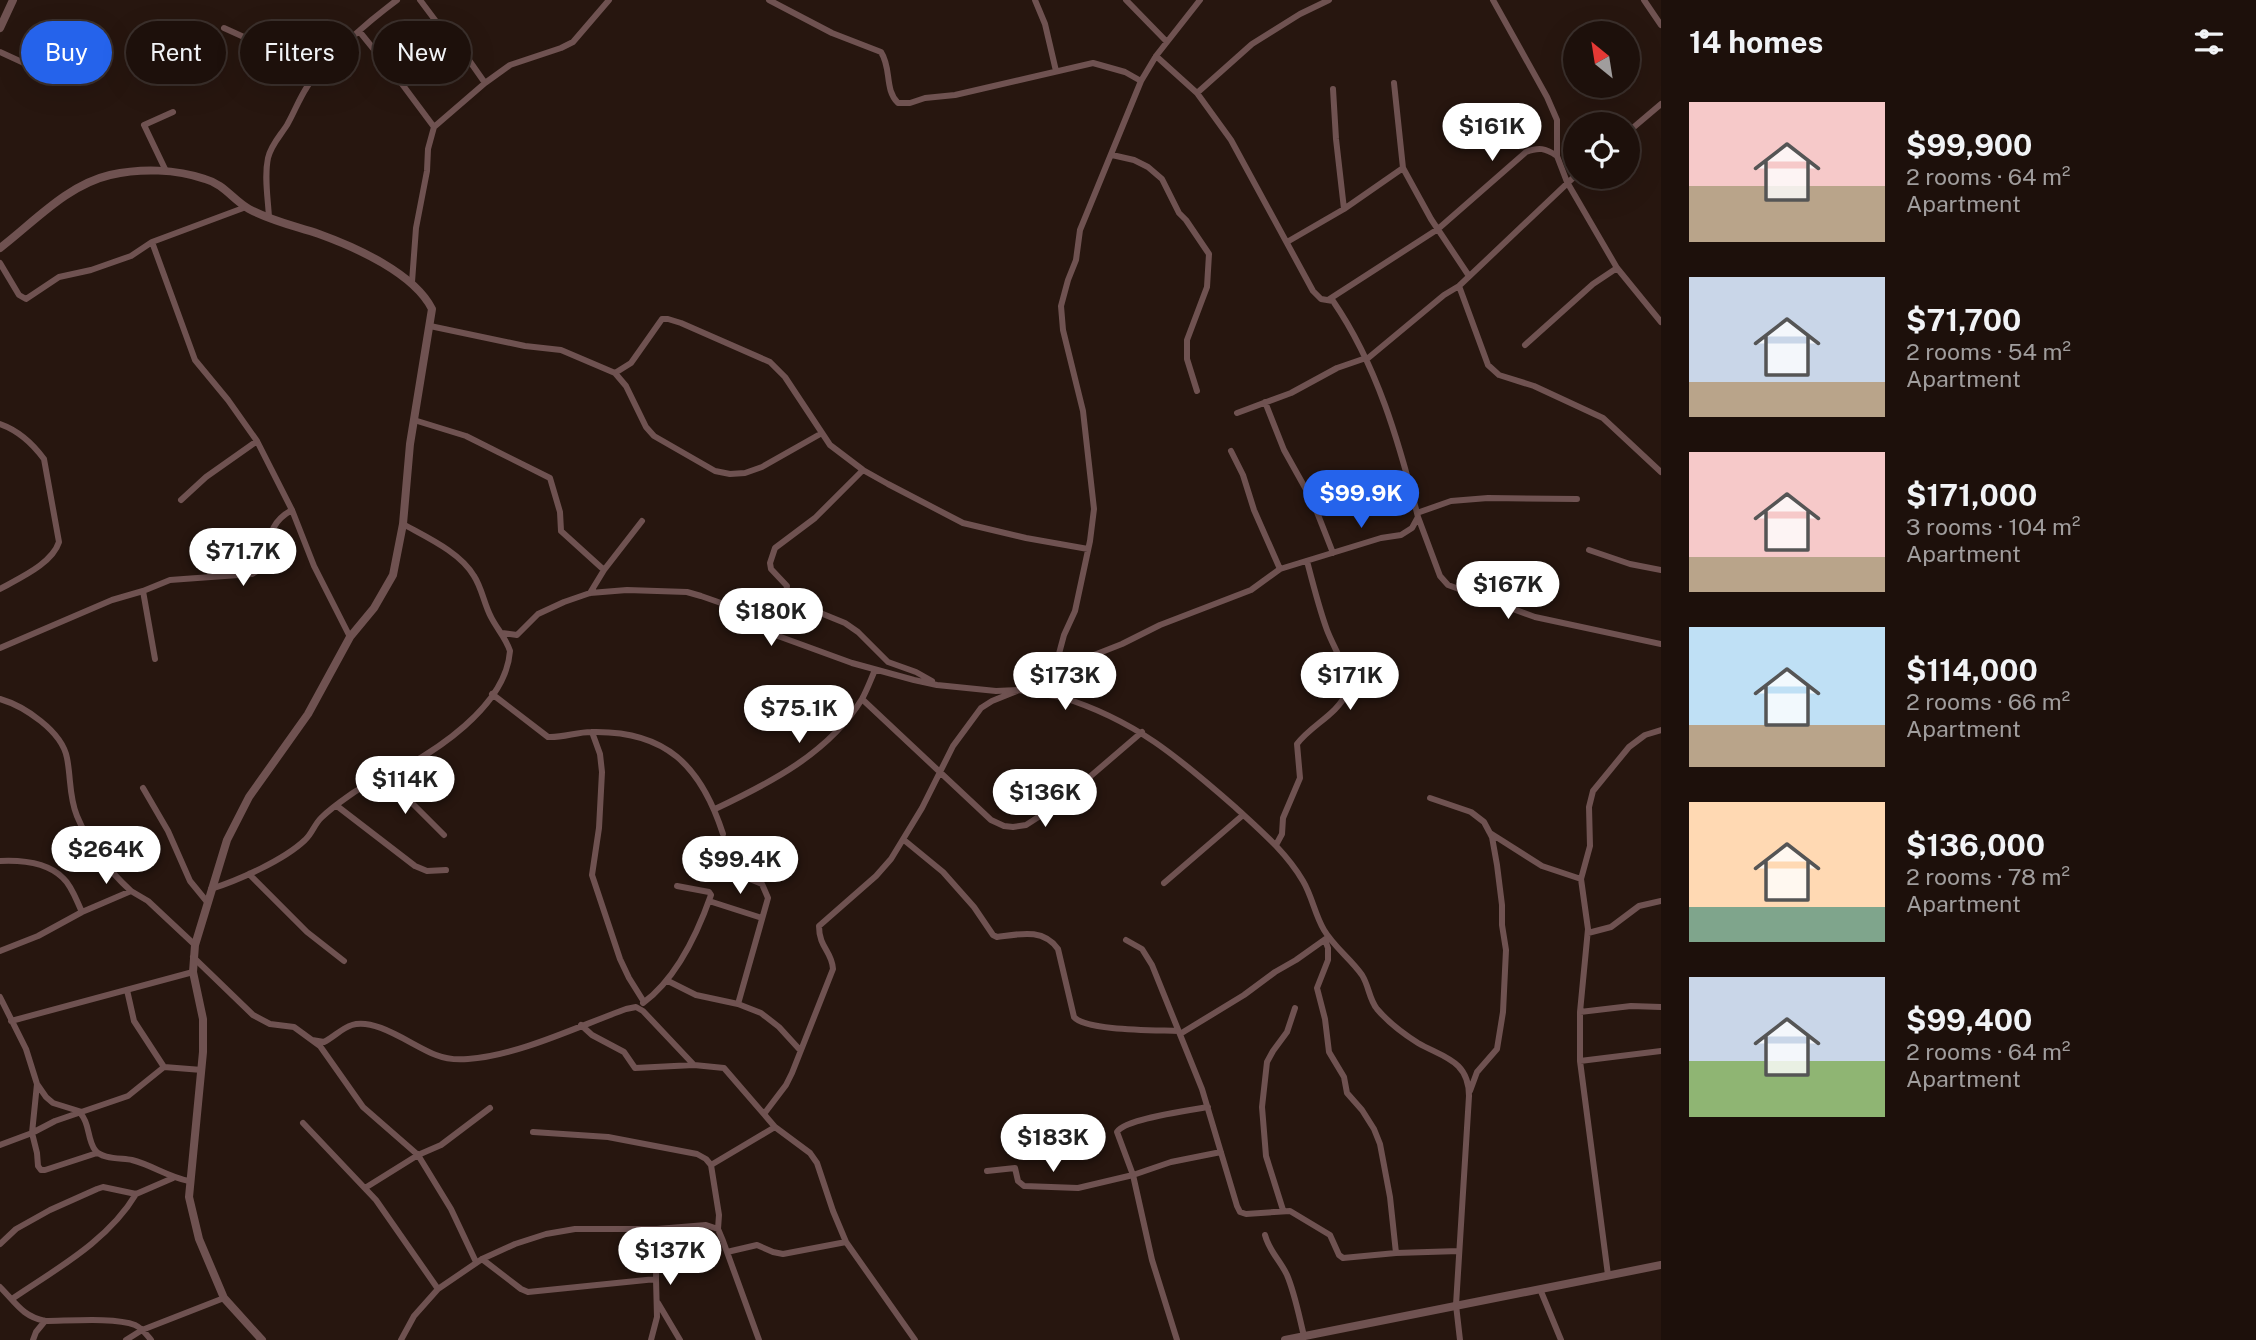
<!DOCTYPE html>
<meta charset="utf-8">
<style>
:root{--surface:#1d100b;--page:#251914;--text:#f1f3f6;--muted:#a09d9d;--line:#3b302c;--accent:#2563eb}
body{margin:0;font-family:"Public Sans",sans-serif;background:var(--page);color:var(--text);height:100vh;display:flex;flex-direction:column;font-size:26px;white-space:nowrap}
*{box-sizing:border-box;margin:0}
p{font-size:23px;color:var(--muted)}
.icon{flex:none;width:38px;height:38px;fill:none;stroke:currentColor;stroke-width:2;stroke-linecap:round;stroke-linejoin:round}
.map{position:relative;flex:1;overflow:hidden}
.panel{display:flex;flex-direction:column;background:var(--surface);width:595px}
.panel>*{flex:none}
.guide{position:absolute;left:21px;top:21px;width:665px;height:63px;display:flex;gap:14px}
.needle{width:46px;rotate:330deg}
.controls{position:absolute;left:1563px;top:21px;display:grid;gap:14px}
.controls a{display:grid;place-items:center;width:77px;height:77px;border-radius:50%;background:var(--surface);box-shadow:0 7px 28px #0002,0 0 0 2px var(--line);font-size:35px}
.price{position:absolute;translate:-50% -60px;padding:0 16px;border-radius:24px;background:#fff;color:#222;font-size:23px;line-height:46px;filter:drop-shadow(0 2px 4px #0008)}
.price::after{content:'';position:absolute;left:50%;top:42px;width:21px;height:16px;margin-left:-10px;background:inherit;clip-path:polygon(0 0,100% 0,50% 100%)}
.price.current{background:var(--accent);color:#fff}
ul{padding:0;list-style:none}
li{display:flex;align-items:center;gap:21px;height:175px;padding:0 28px}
li span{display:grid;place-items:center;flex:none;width:196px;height:140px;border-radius:0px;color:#555}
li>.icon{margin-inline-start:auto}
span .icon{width:84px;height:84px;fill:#fffc;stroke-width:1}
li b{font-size:30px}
h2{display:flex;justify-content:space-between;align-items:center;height:84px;padding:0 28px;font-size:30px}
.tag{padding:0 24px;border-radius:32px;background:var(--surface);box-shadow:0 7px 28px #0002,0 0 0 2px var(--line);font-size:24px;line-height:63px}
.tag.current{background:var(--accent);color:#fff}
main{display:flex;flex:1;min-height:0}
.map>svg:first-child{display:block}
</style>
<main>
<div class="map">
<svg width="1661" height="1340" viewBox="0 0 1661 1340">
<rect width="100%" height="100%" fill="#27160f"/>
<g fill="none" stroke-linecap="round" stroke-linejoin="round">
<path stroke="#6f5251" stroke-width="6" d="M420 0 438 24 457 43 485 83
M769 0 832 33 881 52C892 69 884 89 898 103H910L925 98 955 95 1093 63 1125 72 1141 81
M1035 0 1045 24 1056 71
M1126 0 1167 42
M1200 0 1156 56 1141 81 1080 230 1076 260 1068 280 1061 306 1063 330 1083 411 1094 509 1090 541 1075 611 1064 635 1057 661 1055 683 1061 697C1135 720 1178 757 1235 807 1260 830 1286 852 1303 881 1312 896 1315 915 1324 930 1334 947 1351 959 1362 975 1369 986 1369 999 1377 1009 1389 1023 1402 1033 1418 1043 1442 1057 1469 1060 1469 1096L1456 1305 1460 1340
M1493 0 1547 97 1557 120V156L1567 182 1617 268 1661 322
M1644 0 1661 25
M224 28 319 71
M359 31 402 84 434 127
M0 52 37 69
M1394 83 1403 168
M1333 89 1336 139 1344 209
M1197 93 1252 44 1300 14 1329 0
M1628 132 1661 104
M1112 155 1134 160 1148 167 1162 179 1179 213 1186 220 1209 254 1207 287 1187 340V359L1197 391
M166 171 144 125 173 112
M269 218C268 198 264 177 268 158 271 145 280 136 287 125 294 113 299 99 307 87 324 59 370 20 397 0
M152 242 195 360 228 400 257 441 292 510 314 566 350 637
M1287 242 1344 209 1403 168 1431 219 1469 276
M0 263 19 295 26 299 59 277 91 270 131 256 152 242 246 207
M412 282 416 228 427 171 428 149 434 127 485 83 510 65 561 48 573 42 609 0
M1459 286 1488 365 1499 375 1534 386 1603 418 1661 472
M1328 300 1438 229 1526 152C1539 147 1545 148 1557 156
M430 326 525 346 561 350 615 373 626 386 646 427 654 436 715 471 730 474 745 473 762 467 822 433
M1525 345 1593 284 1617 268
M1367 359 1444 295 1459 286 1575 176
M615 373 631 363 662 319H668L681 323 770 362 785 377 830 445 863 470 888 484 963 523 1026 538 1088 549
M1265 402 1284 450 1313 502 1333 553
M1237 413 1291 393 1337 368 1366 358
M414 420 466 436 550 478 560 512 561 531 604 570
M0 424C17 430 33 444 44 459L59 542C52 564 19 578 0 589
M1231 451 1243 475 1254 510 1280 569
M863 470 815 518 775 548 770 563 771 569 787 586 786 594 791 601 845 623 858 632 888 662 916 672 932 681
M181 500 206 477 257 441
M1417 513 1451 501 1488 498 1577 499
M1418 517 1440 576 1448 585 1535 617 1661 644
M1589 550 1630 564 1661 570
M143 591 170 580 252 574C279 561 256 529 292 510
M590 593 604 570 642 521
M502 633 517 635 538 614 564 602 590 593 627 590 687 592 701 596 741 610 766 630 778 636 852 663 914 680 937 685 996 691 1019 690 1061 697
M0 648 112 600 143 591 155 659
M1056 670 1122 644 1160 625 1251 590 1280 569 1381 538 1401 535 1412 528 1418 517C1399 442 1377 365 1333 301L1321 299 1313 291 1231 140 1197 93 1156 56
M492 694 548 737C562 738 577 732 591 732 666 730 701 766 723 834
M0 699C24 706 62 731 67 758 71 778 69 797 77 816 89 845 108 870 131 891
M862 699 991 820 1004 826 1013 827 1026 825 1057 805 1142 732
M592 732 600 754 602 772 599 828 592 875 620 959 629 978 644 1002
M386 777 444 835
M143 788 168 831 190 881 208 903
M1430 798 1471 812 1484 822 1492 837 1497 865 1502 905V925L1506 950 1503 1012 1497 1049 1477 1072 1470 1091
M337 806 415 866 427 871 446 870
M715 809C770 783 829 753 862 699 867 690 871 679 875 670
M1490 833 1542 866 1581 879
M904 840 943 872 974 907 993 935 997 937C1020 934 1043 928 1058 949L1074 1017C1086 1031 1157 1030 1178 1031
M1276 845 1282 834 1283 818 1300 778 1297 744C1311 725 1337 715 1347 692 1349 669 1335 651 1327 630 1319 608 1313 584 1307 561
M0 861C21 860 47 862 63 878 72 886 77 902 82 912
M728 870 762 884 768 898 738 1004
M249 874 307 932 344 961
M1164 883 1243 815
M211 889C239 880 284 860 305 840 312 834 314 825 321 818 329 810 340 802 350 795 362 786 375 782 388 776 434 753 506 707 510 651 506 638 497 629 491 617 484 604 482 588 474 576 460 552 426 537 403 524
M709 901 762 918
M1588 933 1611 927 1639 906 1661 901
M1126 940 1142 949 1152 965 1202 1089 1237 1206 1240 1212 1246 1214 1290 1211 1330 1235 1339 1255 1343 1258 1396 1253 1459 1251
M1325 940 1328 948V960L1317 988 1325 1019 1329 1052 1344 1077 1347 1093 1362 1110 1374 1129 1380 1144 1390 1197 1396 1253
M0 951 38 936 82 912 131 891 148 901 195 945
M193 957 253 1015 270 1024 294 1027 320 1046 363 1107 418 1155 451 1209 476 1262
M668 981 696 995 738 1004 761 1013 779 1027 800 1050
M127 990 134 1021 164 1067
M0 997 26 1049 37 1084 46 1097 53 1103 82 1112
M643 1003C676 979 698 932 711 895L709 892 677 886
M1580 1012 1631 1006 1661 1007
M11 1021 193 972
M581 1025 592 1035 624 1052 635 1068 694 1065
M1180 1034 1244 995 1275 972 1296 960 1327 938
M312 1040 324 1042C334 1037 342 1028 352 1025 376 1017 414 1047 436 1055 446 1059 457 1060 468 1059 517 1056 579 1026 626 1009L636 1007 643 1011 694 1065 724 1068 775 1127 810 1153 817 1163 833 1211 846 1242 915 1340
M1580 1061 1661 1051
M37 1084 32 1133 37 1153 38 1166 41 1170H45L97 1153
M81 1114C90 1124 87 1139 95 1150 101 1159 121 1158 132 1160 152 1165 168 1177 189 1181
M764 1114 786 1085 792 1073 833 969C832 951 819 948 819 926L876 876 891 859 922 808 953 746 981 708 992 701 1019 690 1032 682 1055 677
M303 1123 376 1200 438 1289
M533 1132 608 1137 697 1154 706 1159 711 1165 719 1215 718 1229
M0 1145 32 1133 55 1121 128 1096 164 1067 202 1070
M711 1165 775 1127
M987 1171 1015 1168 1018 1181 1024 1186 1078 1188 1133 1175 1171 1162 1221 1152
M365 1188 418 1155 441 1145 490 1108
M1283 1210 1266 1156 1262 1107 1267 1062 1273 1051 1287 1032 1295 1008
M1265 1235C1269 1251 1280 1260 1287 1275 1295 1294 1299 1316 1304 1336
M0 1244 16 1229 50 1210 97 1189 103 1187 136 1194 173 1178
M727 1252 757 1245 773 1252 783 1254 846 1242
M482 1259 521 1289 528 1292 656 1279
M1608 1275 1580 1061V1012L1588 929 1581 879 1590 846 1589 807 1593 791 1629 747 1645 735 1661 730
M0 1287C16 1303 22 1316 45 1321 68 1321 115 1317 135 1325 142 1328 146 1334 151 1340
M1540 1289 1561 1340
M12 1299C56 1269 108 1241 136 1194
M658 1303 680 1340
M33 1340 36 1332 45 1321
M126 1340 142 1330 224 1298
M401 1340 414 1316 438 1289 482 1259 515 1244 546 1234 575 1229H657L706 1225 718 1229 723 1241 759 1340
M651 1340 657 1317 656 1279 657 1229
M1177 1340 1152 1260 1133 1175 1117 1132C1124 1119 1191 1110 1208 1107"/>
<path stroke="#6f5251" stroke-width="8" d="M0 28 13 0
M0 248C34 222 67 185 110 175 141 168 176 169 205 179 224 184 233 200 249 209 271 221 295 226 319 234 355 247 414 273 432 309L410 444 403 524 393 575 374 608 350 637 308 714 249 797 227 840 195 945 193 972 203 1019V1052L189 1197 199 1239 224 1298 262 1340
M1285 1340 1661 1265"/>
</g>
</svg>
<div class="controls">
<a><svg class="needle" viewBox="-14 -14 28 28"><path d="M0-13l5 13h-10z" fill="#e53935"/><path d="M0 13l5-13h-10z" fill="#a09d9d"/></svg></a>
<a><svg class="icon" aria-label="locate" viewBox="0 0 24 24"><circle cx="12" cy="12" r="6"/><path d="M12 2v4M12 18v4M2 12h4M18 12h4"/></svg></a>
</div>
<b class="price" style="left:1492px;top:163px">$161K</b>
<b class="price current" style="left:1361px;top:530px">$99.9K</b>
<b class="price" style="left:243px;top:588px">$71.7K</b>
<b class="price" style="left:1508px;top:621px">$167K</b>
<b class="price" style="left:771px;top:648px">$180K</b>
<b class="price" style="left:1065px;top:712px">$173K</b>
<b class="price" style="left:1350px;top:712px">$171K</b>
<b class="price" style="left:799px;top:745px">$75.1K</b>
<b class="price" style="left:405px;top:816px">$114K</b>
<b class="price" style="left:1045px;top:829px">$136K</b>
<b class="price" style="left:106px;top:886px">$264K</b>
<b class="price" style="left:740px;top:896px">$99.4K</b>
<b class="price" style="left:1053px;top:1174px">$183K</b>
<b class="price" style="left:670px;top:1287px">$137K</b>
<div class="guide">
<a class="tag current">Buy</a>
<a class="tag">Rent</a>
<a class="tag">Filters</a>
<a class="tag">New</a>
</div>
</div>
<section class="panel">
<h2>14 homes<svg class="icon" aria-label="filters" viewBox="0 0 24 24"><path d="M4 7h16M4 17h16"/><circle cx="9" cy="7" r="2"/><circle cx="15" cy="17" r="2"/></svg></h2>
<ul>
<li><span style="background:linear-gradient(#f6c9c9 60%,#b9a48a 0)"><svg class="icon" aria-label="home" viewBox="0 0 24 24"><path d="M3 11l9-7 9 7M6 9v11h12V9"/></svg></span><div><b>$99,900</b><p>2 rooms · 64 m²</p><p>Apartment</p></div></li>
<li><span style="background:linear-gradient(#c9d6e8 75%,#b9a48a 0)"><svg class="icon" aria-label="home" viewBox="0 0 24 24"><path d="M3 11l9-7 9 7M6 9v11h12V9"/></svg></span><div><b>$71,700</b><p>2 rooms · 54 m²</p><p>Apartment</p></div></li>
<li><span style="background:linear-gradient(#f6c9c9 75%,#b9a48a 0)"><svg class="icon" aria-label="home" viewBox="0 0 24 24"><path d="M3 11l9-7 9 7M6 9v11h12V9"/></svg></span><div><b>$171,000</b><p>3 rooms · 104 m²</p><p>Apartment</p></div></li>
<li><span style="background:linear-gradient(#bfe0f5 70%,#b9a48a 0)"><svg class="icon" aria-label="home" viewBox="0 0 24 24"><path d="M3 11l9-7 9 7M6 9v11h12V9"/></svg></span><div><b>$114,000</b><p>2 rooms · 66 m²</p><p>Apartment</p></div></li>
<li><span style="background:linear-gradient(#ffd9b3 75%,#7fa58c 0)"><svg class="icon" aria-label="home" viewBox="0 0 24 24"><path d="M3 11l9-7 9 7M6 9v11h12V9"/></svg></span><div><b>$136,000</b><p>2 rooms · 78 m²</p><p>Apartment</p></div></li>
<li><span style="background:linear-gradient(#c9d6e8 60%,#8fb573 0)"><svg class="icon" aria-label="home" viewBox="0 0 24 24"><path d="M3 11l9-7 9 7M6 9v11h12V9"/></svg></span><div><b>$99,400</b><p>2 rooms · 64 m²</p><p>Apartment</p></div></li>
</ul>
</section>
</main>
